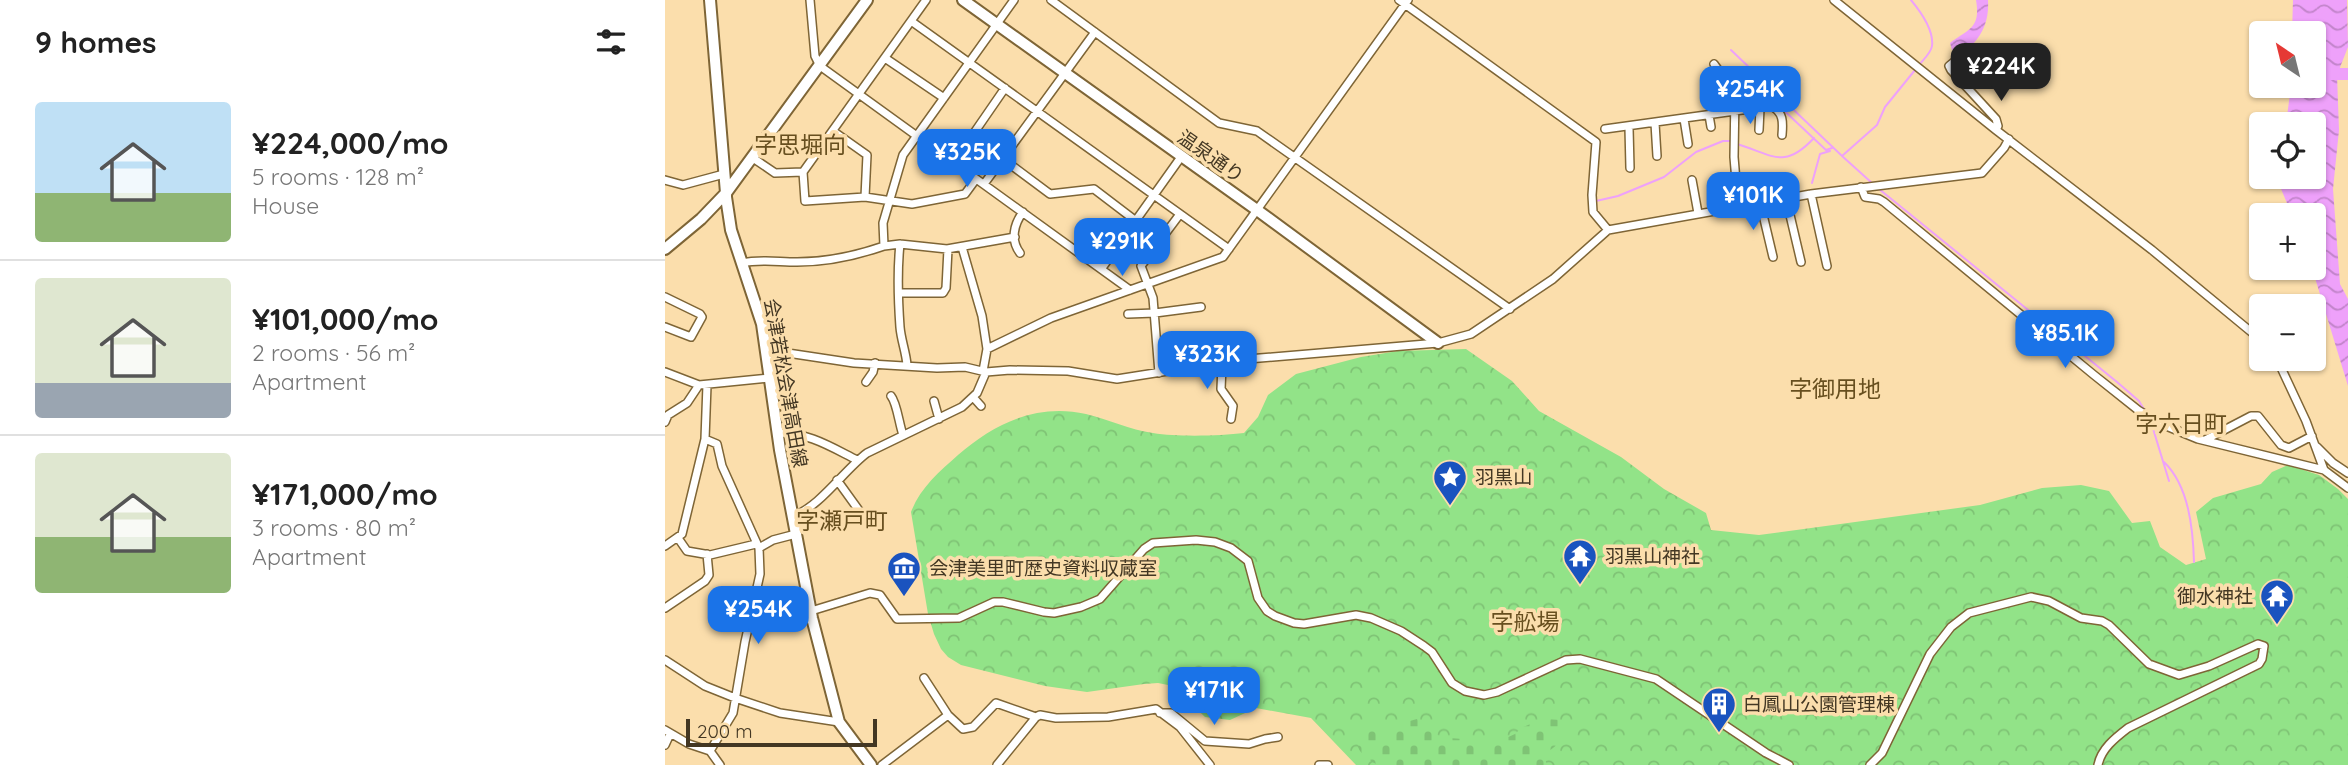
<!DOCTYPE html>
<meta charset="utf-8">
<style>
:root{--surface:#fff;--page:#f2f2f2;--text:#222;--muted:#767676;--line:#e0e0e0;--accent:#1a73e8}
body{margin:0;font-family:Quicksand,"Noto Sans JP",sans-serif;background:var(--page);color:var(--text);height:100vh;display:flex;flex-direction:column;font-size:26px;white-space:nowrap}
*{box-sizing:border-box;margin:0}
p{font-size:23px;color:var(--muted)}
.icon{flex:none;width:38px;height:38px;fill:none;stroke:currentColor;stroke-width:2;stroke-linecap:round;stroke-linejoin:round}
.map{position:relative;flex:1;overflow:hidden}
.panel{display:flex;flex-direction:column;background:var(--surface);width:665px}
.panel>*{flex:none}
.needle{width:46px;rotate:325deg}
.tools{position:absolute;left:1584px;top:21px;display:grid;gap:14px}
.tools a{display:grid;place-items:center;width:77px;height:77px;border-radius:7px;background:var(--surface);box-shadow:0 2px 5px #0004;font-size:35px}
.scale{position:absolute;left:21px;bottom:18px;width:191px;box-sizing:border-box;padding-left:7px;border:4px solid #433723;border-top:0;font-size:19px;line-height:24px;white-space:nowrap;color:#433723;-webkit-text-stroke:5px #fbdeac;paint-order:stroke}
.price{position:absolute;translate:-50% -60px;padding:0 16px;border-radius:14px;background:var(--accent);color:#fff;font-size:23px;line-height:46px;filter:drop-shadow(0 2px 4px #0008)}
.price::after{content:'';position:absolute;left:50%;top:42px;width:21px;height:16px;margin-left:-10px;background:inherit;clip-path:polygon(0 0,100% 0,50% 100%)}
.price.selected{background:#222;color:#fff}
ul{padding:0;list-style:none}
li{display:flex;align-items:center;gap:21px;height:175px;padding:0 35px}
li+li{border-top:2px solid var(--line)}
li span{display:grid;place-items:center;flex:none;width:196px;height:140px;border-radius:7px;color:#555}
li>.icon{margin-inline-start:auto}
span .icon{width:84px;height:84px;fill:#fffc;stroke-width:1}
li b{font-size:30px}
h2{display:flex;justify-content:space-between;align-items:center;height:84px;padding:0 35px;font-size:30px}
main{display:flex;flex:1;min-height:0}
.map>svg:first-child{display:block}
</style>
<main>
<section class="panel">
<h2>9 homes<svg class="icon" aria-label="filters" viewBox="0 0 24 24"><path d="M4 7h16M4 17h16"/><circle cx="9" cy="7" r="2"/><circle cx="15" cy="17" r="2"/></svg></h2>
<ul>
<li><span style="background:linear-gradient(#bfe0f5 65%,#8fb573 0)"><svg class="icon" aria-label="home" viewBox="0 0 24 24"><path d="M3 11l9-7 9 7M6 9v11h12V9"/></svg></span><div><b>¥224,000/mo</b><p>5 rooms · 128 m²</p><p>House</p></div></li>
<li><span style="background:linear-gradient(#dfe7d0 75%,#9aa5b1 0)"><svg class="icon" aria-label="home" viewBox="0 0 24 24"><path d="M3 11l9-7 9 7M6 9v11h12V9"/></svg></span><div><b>¥101,000/mo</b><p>2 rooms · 56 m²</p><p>Apartment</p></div></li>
<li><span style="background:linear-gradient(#dfe7d0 60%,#8fb573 0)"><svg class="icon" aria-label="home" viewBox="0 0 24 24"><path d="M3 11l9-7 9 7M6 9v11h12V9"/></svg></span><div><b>¥171,000/mo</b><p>3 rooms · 80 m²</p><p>Apartment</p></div></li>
</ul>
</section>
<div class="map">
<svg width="1683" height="765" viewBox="0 0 1683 765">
<defs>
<pattern id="forest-crowns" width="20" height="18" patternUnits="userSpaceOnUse" patternTransform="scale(1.75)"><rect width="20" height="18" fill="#92e388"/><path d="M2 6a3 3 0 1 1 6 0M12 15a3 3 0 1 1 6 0" fill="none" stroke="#7fc375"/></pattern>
<pattern id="cemetery-stones" width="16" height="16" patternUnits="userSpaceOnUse" patternTransform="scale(1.75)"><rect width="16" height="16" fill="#92e388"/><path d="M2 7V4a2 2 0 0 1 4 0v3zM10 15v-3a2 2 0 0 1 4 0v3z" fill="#7fc375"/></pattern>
<pattern id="water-waves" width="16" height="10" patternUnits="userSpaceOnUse" patternTransform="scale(1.75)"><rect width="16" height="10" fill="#eea1fa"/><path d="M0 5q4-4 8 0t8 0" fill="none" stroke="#c284ca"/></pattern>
</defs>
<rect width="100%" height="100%" fill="#fbdeac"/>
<path fill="url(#forest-crowns)" d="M801 349 847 381 874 411 956 457 999 489 1041 513 1046 530 1094 535 1315 505 1377 488 1416 485 1444 491 1467 523 1485 521 1495 547 1521 565 1541 559 1531 512 1548 498 1596 484 1607 472 1623 465 1654 475 1673 489 1683 499V765H691L646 718 591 708 565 720 540 717 508 686 493 683 479 684 422 692 380 686 296 665 283 657 276 649 269 634 263 614 246 512C255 488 274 472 293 455 329 424 371 403 421 414 443 419 465 430 488 433 512 437 554 436 579 433L593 417 603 395 631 374 696 357 733 351Z"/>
<path fill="url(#cemetery-stones)" d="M752 719 758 722C766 741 788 737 804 740 811 741 815 745 821 747L850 734 856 728 870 722 880 719 895 720 897 737 893 744 879 755 882 765H712C702 757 686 750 696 736 700 732 704 727 710 726 715 726 720 729 726 728 735 726 742 721 752 719Z"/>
<path fill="url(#water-waves)" d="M1311 0H1323C1324 17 1320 31 1308 44L1287 50 1285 43C1303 29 1316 29 1311 0Z
M1628 0H1682L1683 47 1672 75 1674 130 1668 189 1675 284 1683 299V386L1647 268 1648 215H1627L1611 177H1648V124H1621L1626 86H1648V33H1627Z"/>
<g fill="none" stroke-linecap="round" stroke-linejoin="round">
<path stroke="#eea1fa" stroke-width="2" d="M1246 0C1256 12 1269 30 1267 46 1266 53 1258 60 1254 65
M1066 50 1176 155
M1112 104 1161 150 1167 148
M1072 144C1108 155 1119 170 1149 138
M1147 183 1155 154 1165 151
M1207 183 1177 156 1212 125 1220 107 1250 70
M1214 189 1452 382 1474 401 1480 411
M931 201 953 196 999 177 1031 152 1058 141H1067
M1486 422 1504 481
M1499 462C1524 486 1528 529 1529 562"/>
<path stroke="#eea1fa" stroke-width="12" d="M1648 74H1683"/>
<g stroke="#7e6536" stroke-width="10">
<path id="street" d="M145 0 150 56 155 66 465 290
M261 0 138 172 140 201 200 197 247 204 300 194 311 179
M386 0 554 123 592 131 845 309
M734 0 931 142 927 195 928 212 943 230
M1169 0 1331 130 1487 250 1596 340
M246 21 564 249
M220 58 279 98
M1308 63 1290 61 1284 66 1286 70 1331 119 1333 126 1331 130
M1049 64 1070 93 1069 157 1073 205
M1044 115 1046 127
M1019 119 1023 144
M990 123 992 156
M964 128 965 168
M940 129 1106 106C1119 112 1118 123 1117 135
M1094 130 1095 108
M168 131 202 155 200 197
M88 158 110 173 138 172
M338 159 385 194 429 189 471 221
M289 162 340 88
M0 180 18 185 59 174
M1027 180 1033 213
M319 184 430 32
M1196 187 1200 197 1214 199 1219 202 1429 375 1473 410 1494 423 1533 439 1659 470
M1146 194 1162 266
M1121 198 1136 262
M1095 202 1108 257
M235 244 282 249 350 237
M297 247 317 316 322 349 318 371
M355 253C345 240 349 224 358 212
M77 263C95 259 113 262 132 262 163 262 190 256 219 246
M437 268 516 157
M234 293H278L281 288 283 249
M0 297 35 314 37 317 26 337 0 327
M463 314 490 313 536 307
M322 349 386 318 558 257 743 0
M101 352H116L189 363 272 368 300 367 321 372 345 370 403 371 452 379 522 368 557 366 583 359 773 343 806 334 888 279 943 230 1146 194 1317 173 1339 148 1344 139
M1612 359 1641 421 1659 470 1683 488
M242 365C241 352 236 340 235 327 233 299 232 272 235 244L219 246 218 223 238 155 349 0
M557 366 556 389 568 406 566 419
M0 372 34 385 104 378
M494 373 488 298 476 266 515 214
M201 382 208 372 210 363
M42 385 40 439 52 444 57 466 94 548
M226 396C232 403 234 424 238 435
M308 397 316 406
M269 401 274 419
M0 422 3 415 22 403 34 385
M112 433C143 432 166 447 192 460
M1540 440 1586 416H1593L1616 445 1624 448 1647 436
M1652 447 1668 463 1683 473
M172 480 198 516
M128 516C155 507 179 470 202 453L297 407 312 393 321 372
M13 538 22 551 45 555 91 544
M0 546 17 534 40 439
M0 608 40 581 44 575 42 554
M146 611 205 593 215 595 232 619 294 618 329 602H338L379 612 389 613 416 607 435 599 479 549 488 543 531 540 550 542 566 548 583 561 593 598 602 611 610 616 629 623 639 624 691 615 706 618 736 631 759 646 767 652 787 683 800 691 819 695 832 692 901 660 915 659 991 679 1101 753 1124 765
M0 660 40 686 70 698 115 713 174 722
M259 678 283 715 298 729 308 727 331 703 371 717
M495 713H506L540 741 584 744 600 739 613 737
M0 730 24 744 45 751 55 765
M0 745 5 734
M45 751 68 713 80 642 95 574 94 548 108 540 131 534
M217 765 283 715
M332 765 371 717 375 715 391 718 443 717 491 709 515 727 545 765
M654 765H663
M1205 765 1217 753 1265 654 1286 627 1304 613 1366 597 1384 601 1416 618 1437 621 1444 625 1484 664 1514 675 1544 666 1593 644 1599 646 1597 659 1594 664 1463 728C1450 738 1436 749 1433 765"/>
</g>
<g stroke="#7e6536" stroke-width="14">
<path id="secondary" d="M202 0 61 193V197L66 230 97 324 115 450 147 618 174 722 206 765
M298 0 592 210 773 343
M0 249 36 219 61 193 45 0"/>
</g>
<use href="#street" stroke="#fff" stroke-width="7"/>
<use href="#secondary" stroke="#fff" stroke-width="10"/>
</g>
<defs>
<g id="sight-pin" transform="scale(1.75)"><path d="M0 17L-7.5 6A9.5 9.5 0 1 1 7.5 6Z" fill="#1a53bf" stroke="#fbdeac"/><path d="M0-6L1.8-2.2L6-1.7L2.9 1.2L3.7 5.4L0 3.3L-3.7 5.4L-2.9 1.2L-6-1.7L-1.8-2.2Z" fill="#fff"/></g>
<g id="temple-pin" transform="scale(1.75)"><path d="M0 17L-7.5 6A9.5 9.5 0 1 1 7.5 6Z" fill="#1a53bf" stroke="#fbdeac"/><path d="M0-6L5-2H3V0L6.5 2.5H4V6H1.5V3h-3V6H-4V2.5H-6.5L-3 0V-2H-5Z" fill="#fff"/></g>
<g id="museum-pin" transform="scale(1.75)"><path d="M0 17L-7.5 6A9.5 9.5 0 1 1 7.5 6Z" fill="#1a53bf" stroke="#fbdeac"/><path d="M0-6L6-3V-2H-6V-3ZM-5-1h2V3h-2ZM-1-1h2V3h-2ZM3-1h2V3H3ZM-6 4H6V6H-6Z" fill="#fff"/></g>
<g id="building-pin" transform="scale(1.75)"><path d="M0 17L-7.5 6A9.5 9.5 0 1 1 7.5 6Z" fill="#1a53bf" stroke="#fbdeac"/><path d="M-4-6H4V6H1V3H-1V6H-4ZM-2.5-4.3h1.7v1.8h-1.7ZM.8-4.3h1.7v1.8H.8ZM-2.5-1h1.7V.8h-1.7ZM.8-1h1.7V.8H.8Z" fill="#fff"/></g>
</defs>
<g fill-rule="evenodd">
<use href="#sight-pin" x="785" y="477"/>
<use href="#temple-pin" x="915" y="556"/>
<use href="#museum-pin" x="239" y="568"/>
<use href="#temple-pin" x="1612" y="596"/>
<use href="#building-pin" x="1054" y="704"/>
</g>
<g text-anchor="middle" stroke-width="7" stroke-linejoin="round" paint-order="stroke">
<g font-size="19" fill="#433723" stroke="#fbdeac">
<text transform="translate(546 156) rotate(35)" y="7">温泉通り</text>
<text transform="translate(121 383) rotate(80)" y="7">会津若松会津高田線</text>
</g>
<g font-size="19" fill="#433723" stroke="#fbdeac" text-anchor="start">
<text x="810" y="484">羽黒山</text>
<text x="940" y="563">羽黒山神社</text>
<text x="264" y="575">会津美里町歴史資料収蔵室</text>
<text x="1588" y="603" text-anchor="end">御水神社</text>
<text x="1078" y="711">白鳳山公園管理棟</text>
</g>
<g font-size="23" fill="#674f1f" stroke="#fbdeac">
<text x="135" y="153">字思堀向</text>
<text x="1170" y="397">字御用地</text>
<text x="1516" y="432">字六日町</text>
<text x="177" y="529">字瀬戸町</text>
<text x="860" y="630">字舩場</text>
</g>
</g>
</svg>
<div class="tools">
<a><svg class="needle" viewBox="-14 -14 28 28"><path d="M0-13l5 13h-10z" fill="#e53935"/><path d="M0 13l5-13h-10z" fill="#767676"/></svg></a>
<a><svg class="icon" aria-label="locate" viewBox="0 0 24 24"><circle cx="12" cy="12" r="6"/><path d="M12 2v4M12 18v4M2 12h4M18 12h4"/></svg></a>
<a>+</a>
<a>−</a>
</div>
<div class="scale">200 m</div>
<b class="price selected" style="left:1336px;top:103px">¥224K</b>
<b class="price" style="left:1085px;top:126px">¥254K</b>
<b class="price" style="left:302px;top:189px">¥325K</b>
<b class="price" style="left:1088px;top:232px">¥101K</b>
<b class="price" style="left:457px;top:278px">¥291K</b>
<b class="price" style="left:1400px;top:370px">¥85.1K</b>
<b class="price" style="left:542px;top:391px">¥323K</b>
<b class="price" style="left:93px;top:646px">¥254K</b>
<b class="price" style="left:549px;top:727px">¥171K</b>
</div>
</main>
